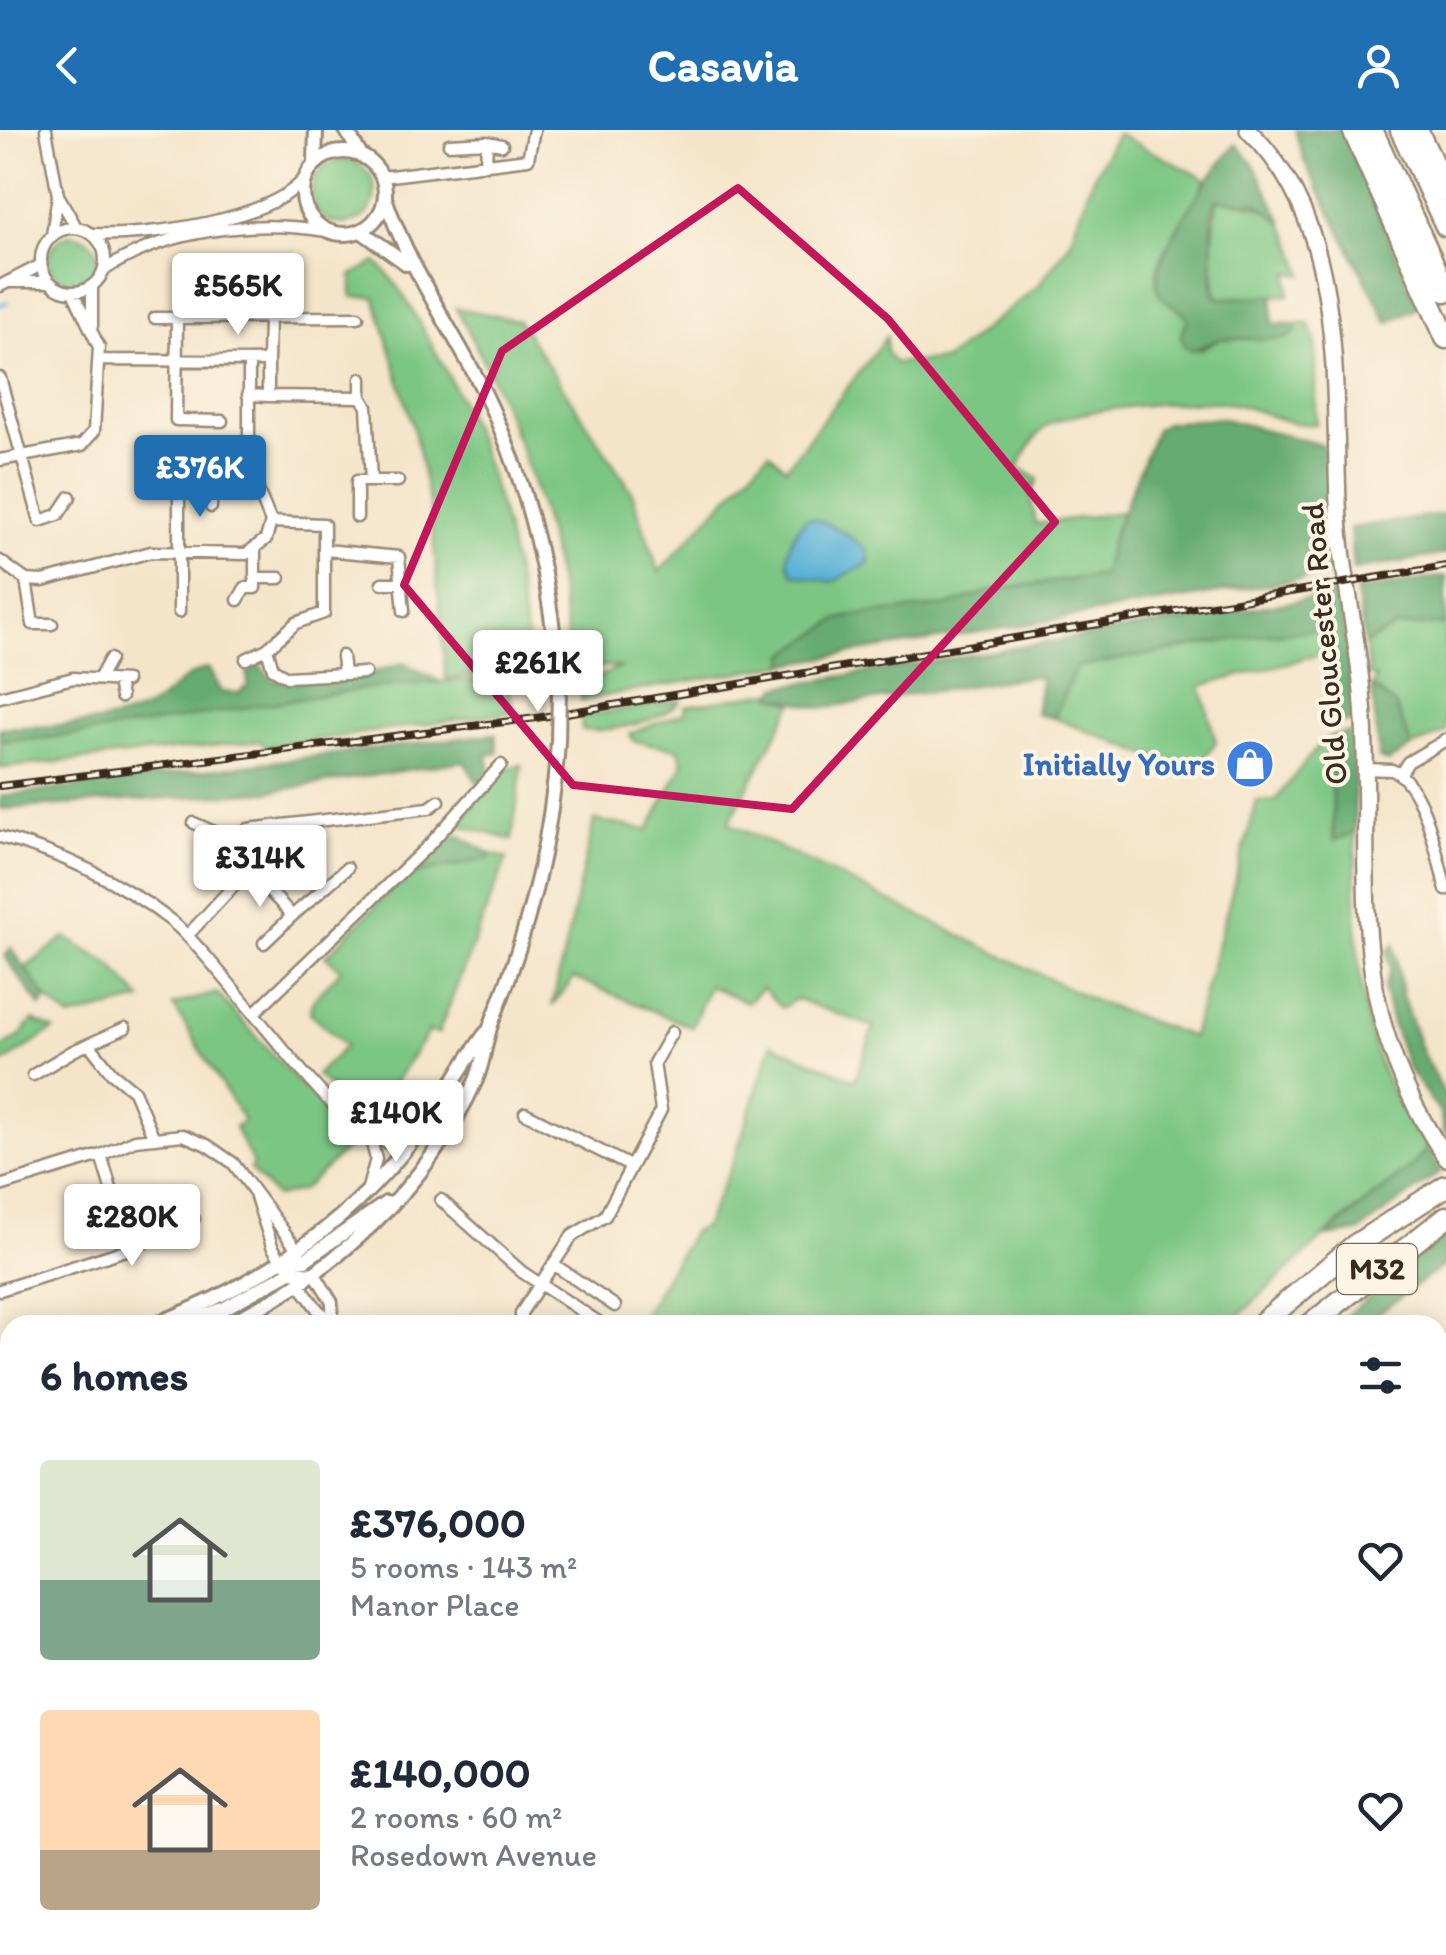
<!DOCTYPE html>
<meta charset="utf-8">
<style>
:root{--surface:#fff;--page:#f6f6f7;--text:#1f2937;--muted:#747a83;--accent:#1f6fb2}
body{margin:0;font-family:Itim,sans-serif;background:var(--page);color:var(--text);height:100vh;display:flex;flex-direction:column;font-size:38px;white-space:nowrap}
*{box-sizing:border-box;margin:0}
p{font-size:32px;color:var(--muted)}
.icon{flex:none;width:55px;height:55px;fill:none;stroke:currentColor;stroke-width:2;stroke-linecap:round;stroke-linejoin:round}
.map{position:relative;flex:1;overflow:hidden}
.panel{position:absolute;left:0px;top:1185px;width:1448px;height:640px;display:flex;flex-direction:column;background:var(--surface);border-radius:30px 30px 0 0;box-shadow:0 5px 25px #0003}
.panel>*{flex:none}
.price{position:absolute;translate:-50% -85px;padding:0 22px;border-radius:10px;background:#fff;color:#222;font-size:32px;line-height:65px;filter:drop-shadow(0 2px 5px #0008)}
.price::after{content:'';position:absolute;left:50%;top:60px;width:30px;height:22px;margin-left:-15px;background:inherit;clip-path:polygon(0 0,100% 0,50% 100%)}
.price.on{background:var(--accent);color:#fff}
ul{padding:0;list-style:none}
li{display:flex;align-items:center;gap:30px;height:250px;padding:0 40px}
li span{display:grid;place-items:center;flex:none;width:280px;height:200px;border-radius:10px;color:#555}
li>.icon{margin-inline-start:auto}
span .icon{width:120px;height:120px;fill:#fffc;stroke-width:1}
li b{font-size:42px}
h2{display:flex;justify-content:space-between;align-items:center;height:120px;padding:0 40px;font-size:42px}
header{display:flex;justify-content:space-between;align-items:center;height:130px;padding:0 40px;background:var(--accent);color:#fff;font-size:45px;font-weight:800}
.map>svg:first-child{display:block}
</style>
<header><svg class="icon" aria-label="back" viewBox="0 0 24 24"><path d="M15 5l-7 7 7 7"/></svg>Casavia<svg class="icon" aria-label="person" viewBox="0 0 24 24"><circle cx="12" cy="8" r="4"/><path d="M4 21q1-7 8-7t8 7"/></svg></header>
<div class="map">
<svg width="1446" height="1825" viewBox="0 0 1446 1825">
<rect width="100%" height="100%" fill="#fcf5e5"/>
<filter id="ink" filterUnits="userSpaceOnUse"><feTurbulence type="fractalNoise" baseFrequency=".01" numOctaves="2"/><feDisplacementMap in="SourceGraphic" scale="20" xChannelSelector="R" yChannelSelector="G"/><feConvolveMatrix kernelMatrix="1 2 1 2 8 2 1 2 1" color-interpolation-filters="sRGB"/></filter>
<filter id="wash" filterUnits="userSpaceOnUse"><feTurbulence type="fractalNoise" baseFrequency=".0048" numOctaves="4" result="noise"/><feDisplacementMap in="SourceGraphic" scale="40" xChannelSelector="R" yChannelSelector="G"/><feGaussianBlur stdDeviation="2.25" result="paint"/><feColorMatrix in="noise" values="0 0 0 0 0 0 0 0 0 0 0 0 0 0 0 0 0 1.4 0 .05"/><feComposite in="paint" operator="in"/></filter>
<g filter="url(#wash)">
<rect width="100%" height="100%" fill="#f4e5ca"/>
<path fill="#7cc683" stroke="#5c7850" stroke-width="2.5" d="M1117 4 1206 49C1196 78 1144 131 1159 163 1166 176 1181 176 1188 188L1181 205 1200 220 1219 209 1295 202 1296 194H1309L1316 211V294C1285 297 1258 277 1227 273 1196 268 1076 279 1050 294 1035 303 1026 322 1018 337L1038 349 1031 365 1035 394 1121 382 1103 445 993 460 948 476 839 489 790 522 786 534 581 570V554L621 537 570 536C559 407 518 290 456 178L518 190 631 360 659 442 769 322 786 338 887 206 886 222 894 233 945 230 1038 156 1069 114 1093 47Z
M311 62a32 32 0 1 1 64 0a32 32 0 1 1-64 0Z
M1217 70C1281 75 1283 86 1304 145L1289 143V165L1217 168 1211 127Z
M48 130a25 25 0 1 1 50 0a25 25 0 1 1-50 0Z
M376 132C398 152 413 182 428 208 492 319 514 414 531 538L446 549 431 383 414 300 375 167H352V145Z
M1446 494V602L1412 617C1403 593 1396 570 1372 557L1376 548 1369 545 1365 514 1395 497Z
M1326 499 1328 522 1201 556 1216 612 1193 643 1054 588 1076 537 1259 505Z
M508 548 513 582 265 617 260 611 0 638V611L49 608 396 554Z
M776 561 774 566 793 573 729 693 1099 873 1192 907 1257 671 1275 670 1320 614 1330 607 1334 709 1355 703C1357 787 1352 881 1390 958 1401 979 1415 998 1427 1018L1412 1036 1340 1092 1229 1195H637L693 1101 704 1097 734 1030 772 914 855 950 874 897 796 869 782 878 762 858 747 872 709 856 692 897 574 848 552 876 594 690 648 700 683 634 679 619 634 611 630 604 685 582V576Z
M681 570C662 592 611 602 582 600L581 586Z
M522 635 512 710 456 694 507 638Z
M491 724 507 728 438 904 429 901 369 990 316 945 346 916 310 883 312 871 341 840 326 826 405 746 487 729Z
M65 807 111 835 142 870 70 888 49 871 24 839Z
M217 863 293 947 352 1003 355 1011 302 1060 276 1067 250 1039 253 1034 235 998 243 990 173 875Z
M33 890 54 900 0 935V919L19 907Z
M1438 1200 1446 1202 1441 1282 1446 1403 1438 1402Z
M0 1465 10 1466V1815H741L735 1825H0Z
M1438 1496 1446 1497V1611L1438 1627Z"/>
<path fill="#65ab71" stroke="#506a48" stroke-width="2.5" d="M1295 0H1341L1419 176 1388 193 1304 31Z
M1236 14 1253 33 1284 94 1257 73 1217 70 1212 85 1213 159 1217 168 1273 166V194H1296L1295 203 1285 209H1220L1193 220 1184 216 1181 205 1188 188C1180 175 1159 174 1157 156 1154 121 1214 40 1236 14Z
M1220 288 1322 315 1328 327 1338 443 786 534V524L839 489 856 485 948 476 993 460 1103 445 1111 410 1156 299 1165 293Z
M1446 384V424L1353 440 1350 398Z
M1446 446V494L1395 497 1365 514 1356 461Z
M1339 464 1356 591 1335 594 1325 499 1259 505 1076 537 1054 588 1036 584 1041 549 1033 546 821 578 773 566 778 557Z
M255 531 273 550H347L404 533 441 552C293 560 148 604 0 611V598C43 596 112 598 150 576 175 562 177 548 208 538L221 562 239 563 248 555 247 534Z
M1372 557 1395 575 1412 617 1388 632 1379 629Z
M1347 603 1354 607 1355 703 1334 710 1330 607Z
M495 604 498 623 488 625 490 639 478 654 464 631 266 662 0 679V666Z
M443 706H460L491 724 488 729 405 746Z
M1394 815 1402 866 1422 922 1446 967V1008L1440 983 1407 937 1391 890 1384 859 1391 838 1387 822Z
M11 818 47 869 41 877 5 827Z
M1427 1018 1442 1041 1358 1102 1325 1107 1412 1036Z
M1446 1104V1134L1361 1195H1335Z
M1058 1815 1105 1819 1201 1815 1192 1825H1069Z"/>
<path fill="#5ab3d7" stroke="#4a6e7a" stroke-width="2.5" d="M807 388C829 390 850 406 867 420L869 433 832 452 794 444C781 427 792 402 807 388Z"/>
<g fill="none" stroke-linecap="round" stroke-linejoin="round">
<path stroke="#5ab3d7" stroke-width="4" d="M0 175 7 172
M0 1469 10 1472
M564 1815 599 1825
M1074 1815 1091 1825
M625 1825 641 1815
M746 1825 752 1815"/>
</g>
</g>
<g filter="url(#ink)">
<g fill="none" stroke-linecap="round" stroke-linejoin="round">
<g stroke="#988874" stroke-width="15">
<path id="minor" d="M46 0 58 65
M487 12 502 15
M449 14 487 12 486 35
M382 47 528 29 534 0
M41 130a32 32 0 1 1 64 0a32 32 0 1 1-64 0Z
M94 104C146 107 271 90 304 49
M52 105 58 65 76 97
M104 140C167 99 254 89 327 101
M10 152H49
M0 156 41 135
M155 188 358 187
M177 188 176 290 222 291
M92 196V157
M100 230 268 231V266L248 265
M268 231 269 188
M0 248 40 391 58 385 70 367
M361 249V267
M268 266 361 267 367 277 371 351
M0 330 82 315 94 301 99 217 73 162
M171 330H155V356H211V377
M357 387V351H398
M325 420 399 427 404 481
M0 431 26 450 43 451 151 422 246 424 266 409 271 392 249 338V231
M255 448H280
M26 450 33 494H52
M382 453H402
M238 470 245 458H255V419
M179 482V356
M267 519 273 539 287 547 365 543
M342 526 344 544
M246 529 267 519 296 493 324 483V394L271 392
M100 547 110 529
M118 552 121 567
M0 567 73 548 126 551
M1364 639 1392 640C1424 652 1438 729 1446 760
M1401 643 1408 632 1446 610
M194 693 239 713
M0 707C61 723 119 751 170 790 221 830 334 1003 386 1012 396 1014 406 1010 415 1007
M238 751C265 752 276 767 292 786L264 813
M292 786 347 738
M187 806 238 751 239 713 248 699 429 678 439 671
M254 883 430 714 501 635
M89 914 111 942 134 961 153 1006
M33 945 73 921 125 898
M525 983 630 1036
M0 1056 101 1025 135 1010 183 1005 207 1015 233 1033 299 1122
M368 1058 376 1029 370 1006
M256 1067 272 1116 282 1132
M441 1070 522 1142 603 1195
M129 1119 194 1089
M553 1134 615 1176
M315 1144 332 1172V1187
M299 1154 318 1180 337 1195
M0 1160 129 1119 101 1025
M521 1195V1183L572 1106 605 1086 661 980 654 933 672 902
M1438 1484 1446 1485
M1438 1639 1446 1622
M1332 1825 1338 1815"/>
</g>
<g stroke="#988874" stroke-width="18">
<path id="tertiary" d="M346 0 360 24
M303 63a41 41 0 1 1 82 0a41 41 0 1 1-82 0Z
M315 32 316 0
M385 68C410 140 448 192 482 258 530 354 552 455 559 561
M361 101 407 134
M285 1132 305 1130 386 1073
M153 1195C263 1153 357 1090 426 992 447 963 464 932 486 903
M182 1195 225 1178 290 1142 315 1144
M224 1195C331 1147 427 1058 476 950 484 932 485 910 492 892 529 801 552 709 558 611
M0 1253 10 1250"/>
</g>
<g stroke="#988874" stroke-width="20">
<path id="secondary" d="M1248 0C1346 93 1333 248 1338 372 1341 446 1361 517 1364 591 1372 762 1343 875 1446 1028"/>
</g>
<g stroke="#988874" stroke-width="25">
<path id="motorway" d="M1353 0 1446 208
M1372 0 1446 161
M1401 0 1446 96
M1417 0 1446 61
M1260 1195 1354 1116 1446 1056
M1310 1195 1446 1087
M799 1825 804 1815
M825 1825 829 1815
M846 1825 850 1815
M873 1825 876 1815"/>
</g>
<use href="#minor" stroke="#fff" stroke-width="10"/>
<use href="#tertiary" stroke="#fff" stroke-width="12"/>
<use href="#secondary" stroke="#fff" stroke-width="15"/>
<use href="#motorway" stroke="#fff" stroke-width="20"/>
<g stroke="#3b2a1e" stroke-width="8">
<path id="rail" d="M0 656 536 588 1446 436"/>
</g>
<use href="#rail" stroke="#fcf5e5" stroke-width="4" stroke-dasharray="11" stroke-linecap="butt"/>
<g stroke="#988874" stroke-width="18" stroke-linecap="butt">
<path id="tertiary-bridge" d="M558 611 559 561"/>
</g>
<use href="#tertiary-bridge" stroke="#fff" stroke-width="12"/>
</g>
</g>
<path fill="none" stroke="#c2185b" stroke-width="8" stroke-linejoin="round" d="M738 58 888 189 1055 392 792 679 573 655 404 455 502 221Z"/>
<defs>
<g id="shop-disc" transform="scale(2.5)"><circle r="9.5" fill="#3f7fe0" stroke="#fcf5e5"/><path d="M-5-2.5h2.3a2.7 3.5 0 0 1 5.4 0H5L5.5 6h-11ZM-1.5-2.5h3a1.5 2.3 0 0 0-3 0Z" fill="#fff"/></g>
</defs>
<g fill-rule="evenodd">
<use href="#shop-disc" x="1250" y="634"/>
</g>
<g text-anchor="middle" stroke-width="8" stroke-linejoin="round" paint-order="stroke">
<rect fill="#fcf5e5" stroke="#75675a" stroke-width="2.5" x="1337" y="1114" width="80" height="50" rx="8"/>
<g font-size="30" font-weight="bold" fill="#3b2a1e">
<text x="1377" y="1149">M32</text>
</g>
<g font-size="32" fill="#3b2a1e" stroke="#fcf5e5">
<text transform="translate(1324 514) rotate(-95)" y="11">Old Gloucester Road</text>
</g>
<g font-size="32" font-weight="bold" fill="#366cbe" stroke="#fcf5e5" text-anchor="end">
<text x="1215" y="645">Initially Yours</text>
</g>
</g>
</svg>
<b class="price" style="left:238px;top:208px">£565K</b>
<b class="price on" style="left:200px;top:390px">£376K</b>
<b class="price" style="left:538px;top:585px">£261K</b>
<b class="price" style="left:260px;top:780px">£314K</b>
<b class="price" style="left:396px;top:1035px">£140K</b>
<b class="price" style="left:132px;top:1139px">£280K</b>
<section class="panel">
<h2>6 homes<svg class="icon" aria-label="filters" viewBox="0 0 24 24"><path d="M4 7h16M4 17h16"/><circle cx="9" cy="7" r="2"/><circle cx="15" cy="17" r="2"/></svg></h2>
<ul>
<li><span style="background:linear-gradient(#dfe7d0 60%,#7fa58c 0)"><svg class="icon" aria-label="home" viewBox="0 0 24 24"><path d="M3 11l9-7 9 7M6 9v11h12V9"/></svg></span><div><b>£376,000</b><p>5 rooms · 143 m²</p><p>Manor Place</p></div><svg class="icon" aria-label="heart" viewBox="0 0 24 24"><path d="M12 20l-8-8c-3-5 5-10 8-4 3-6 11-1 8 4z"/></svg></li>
<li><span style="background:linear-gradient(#ffd9b3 70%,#b9a48a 0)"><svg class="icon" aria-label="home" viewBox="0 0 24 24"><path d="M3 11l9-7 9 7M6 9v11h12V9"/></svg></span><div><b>£140,000</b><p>2 rooms · 60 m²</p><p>Rosedown Avenue</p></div><svg class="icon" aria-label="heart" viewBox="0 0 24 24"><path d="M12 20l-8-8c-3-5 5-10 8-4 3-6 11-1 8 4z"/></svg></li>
</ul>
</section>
</div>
